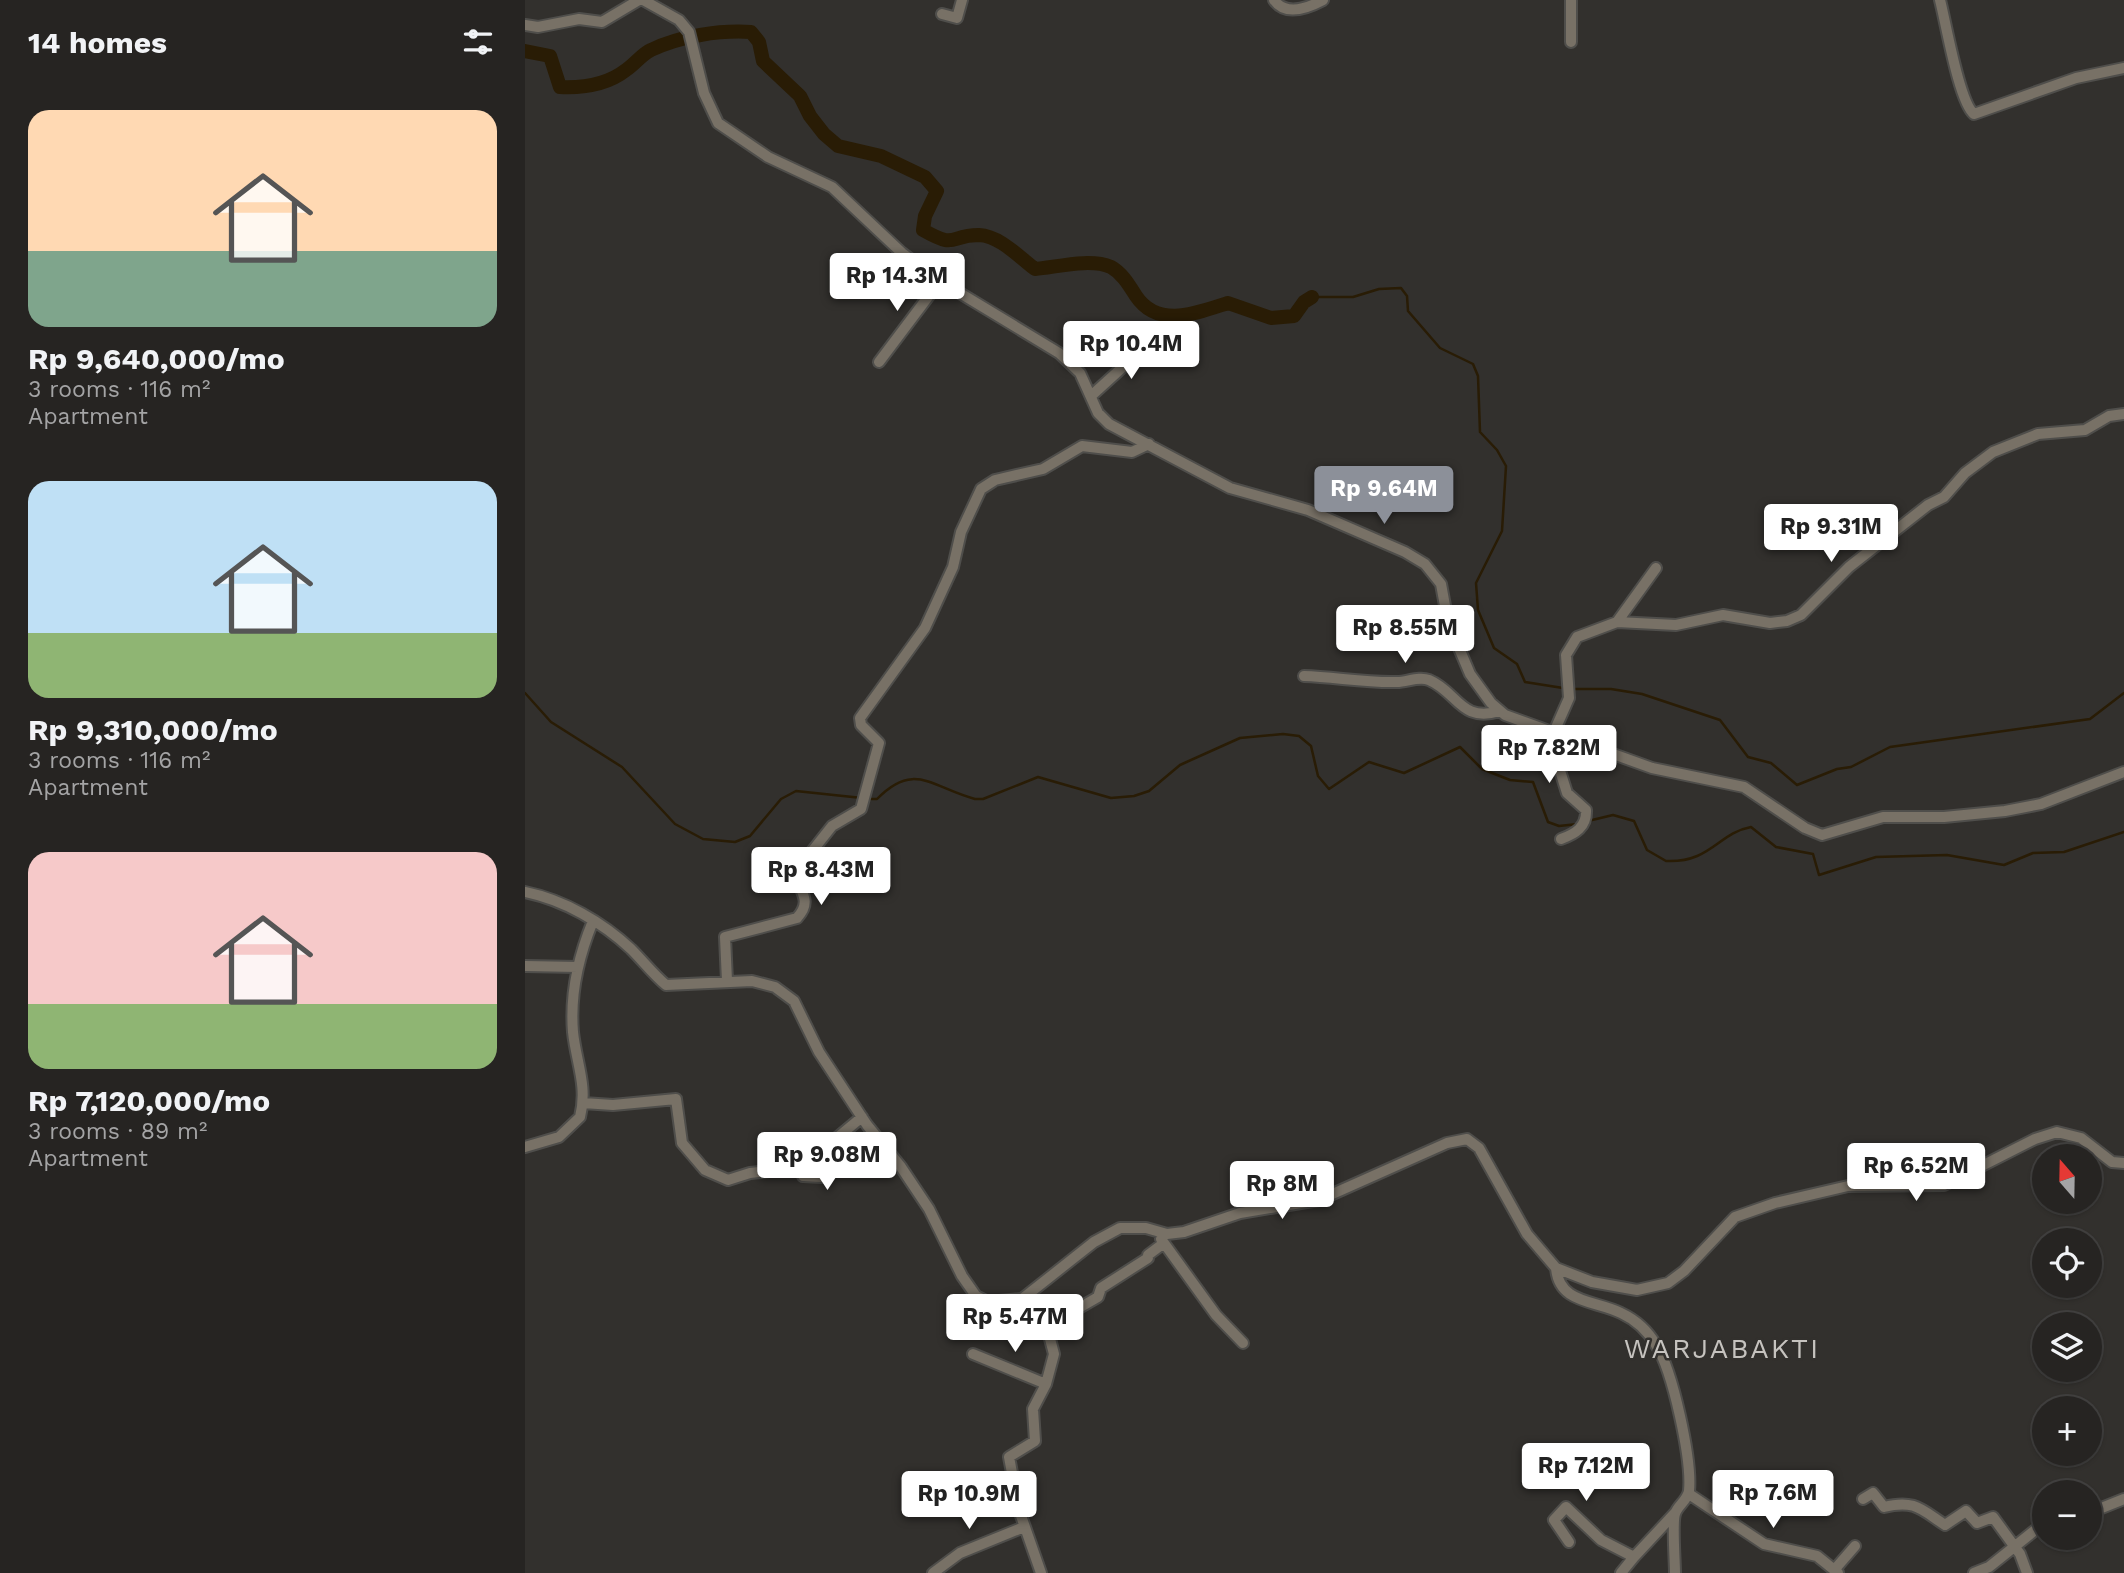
<!DOCTYPE html>
<meta charset="utf-8">
<style>
:root{--surface:#262422;--page:#32302f;--text:#f1f3f6;--muted:#a4a4a5;--line:#424140;--accent:#8c9099}
body{margin:0;font-family:"Work Sans",sans-serif;background:var(--page);color:var(--text);height:100vh;display:flex;flex-direction:column;font-size:26px;white-space:nowrap}
*{box-sizing:border-box;margin:0}
p{font-size:23px;color:var(--muted)}
.icon{flex:none;width:38px;height:38px;fill:none;stroke:currentColor;stroke-width:2;stroke-linecap:round;stroke-linejoin:round}
.map{position:relative;flex:1;overflow:hidden}
.sheet{display:flex;flex-direction:column;background:var(--surface);width:525px}
.sheet>*{flex:none}
.needle{width:46px;rotate:340deg}
.controls{position:absolute;left:1507px;top:1144px;display:grid;gap:14px}
.controls a{display:grid;place-items:center;width:70px;height:70px;border-radius:50%;background:var(--surface);box-shadow:0 2px 5px #0004,0 0 0 2px var(--line);font-size:35px}
.price{position:absolute;translate:-50% -60px;padding:0 16px;border-radius:7px;background:#fff;color:#222;font-size:23px;line-height:46px;filter:drop-shadow(0 2px 4px #0008)}
.price::after{content:'';position:absolute;left:50%;top:42px;width:21px;height:16px;margin-left:-10px;background:inherit;clip-path:polygon(0 0,100% 0,50% 100%)}
.price.active{background:var(--accent);color:#fff}
ul{padding:0;list-style:none}
li{display:grid;align-content:center;gap:14px;height:371px;padding:0 28px}
li span{display:grid;place-items:center;height:217px;border-radius:21px;color:#555}
li>.icon{margin-inline-start:auto}
span .icon{width:126px;height:126px;fill:#fffc;stroke-width:1}
li b{font-size:30px}
h2{display:flex;justify-content:space-between;align-items:center;height:84px;padding:0 28px;font-size:30px}
main{display:flex;flex:1;min-height:0}
.map>svg:first-child{display:block}
</style>
<main>
<section class="sheet">
<h2>14 homes<svg class="icon" aria-label="filters" viewBox="0 0 24 24"><path d="M4 7h16M4 17h16"/><circle cx="9" cy="7" r="2"/><circle cx="15" cy="17" r="2"/></svg></h2>
<ul>
<li><span style="background:linear-gradient(#ffd9b3 65%,#7fa58c 0)"><svg class="icon" aria-label="home" viewBox="0 0 24 24"><path d="M3 11l9-7 9 7M6 9v11h12V9"/></svg></span><div><b>Rp 9,640,000/mo</b><p>3 rooms · 116 m²</p><p>Apartment</p></div></li>
<li><span style="background:linear-gradient(#bfe0f5 70%,#8fb573 0)"><svg class="icon" aria-label="home" viewBox="0 0 24 24"><path d="M3 11l9-7 9 7M6 9v11h12V9"/></svg></span><div><b>Rp 9,310,000/mo</b><p>3 rooms · 116 m²</p><p>Apartment</p></div></li>
<li><span style="background:linear-gradient(#f6c9c9 70%,#8fb573 0)"><svg class="icon" aria-label="home" viewBox="0 0 24 24"><path d="M3 11l9-7 9 7M6 9v11h12V9"/></svg></span><div><b>Rp 7,120,000/mo</b><p>3 rooms · 89 m²</p><p>Apartment</p></div></li>
</ul>
</section>
<div class="map">
<svg width="1599" height="1573" viewBox="0 0 1599 1573">
<rect width="100%" height="100%" fill="#32302d"/>
<g fill="none" stroke-linecap="round" stroke-linejoin="round">
<path stroke="#291c05" stroke-width="2.5" d="M787 297H828L854 289 876 288 882 296 883 311 915 348 948 364 953 376 955 432 972 450 981 466 977 531 951 583 953 610 969 648 992 664 1000 682 1038 688
M1048 689H1086L1117 694 1195 720 1223 757 1246 763 1272 785 1312 769 1326 767 1365 747 1565 719 1599 693
M0 693 26 722 97 767 150 824 178 839 210 842 225 836 256 799 271 791 337 798
M344 799H352C389 761 406 787 450 799H458L513 777 586 798 609 796 624 791 655 765 715 738 758 734 774 736 786 746 793 776 804 789 844 762 879 773 935 747 957 769 985 780 1008 782 1023 822 1034 826 1053 824
M1063 821 1088 815 1109 821 1122 850 1141 861C1186 863 1193 833 1226 827L1251 847 1288 854 1294 875 1351 857 1422 855 1479 865 1508 853 1539 852 1599 832"/>
<path stroke="#291c05" stroke-width="14" d="M0 51 25 56 35 87C58 88 82 85 101 70 110 64 117 54 126 50 155 36 195 30 226 32L234 42 238 61 275 96 285 116 299 134 313 146 356 156 400 177 412 191 400 216 398 230C433 250 423 235 454 235 475 236 494 257 510 269 532 267 565 258 586 267 597 273 604 285 611 296 633 329 672 313 703 303L746 318 769 316 779 302 787 297"/>
<g stroke="#4f4e4b" stroke-width="14">
<path id="minor" d="M118 0 154 20 164 32 179 93 193 123 243 157 307 187 377 253 415 281 534 353 555 373 573 413 584 424 705 488 783 510 880 552 900 564 916 584 923 622 945 674 966 703 980 715 1127 768 1219 787 1280 828 1297 835 1358 817H1419L1480 811 1516 804 1599 772
M749 0C761 17 783 8 798 0
M1415 0C1421 23 1434 102 1449 114L1551 78 1599 68
M417 14 432 18 437 0
M0 25 13 27 54 19 77 22 114 0
M1046 42V0
M354 362 415 281
M566 396 611 355 644 360
M1092 622 1131 568
M779 676C810 677 841 683 872 682 882 682 894 676 904 680 933 692 935 723 975 711
M1012 727 1032 761 1042 793 1061 810C1062 827 1050 834 1036 839
M1029 732 1044 698 1041 655 1052 637 1092 622 1151 625 1198 615 1245 623 1262 621 1276 615 1324 567 1403 505 1419 497 1440 473 1468 452 1513 434 1560 430 1584 416 1599 414
M0 892C39 900 77 922 106 949 118 961 128 974 141 985L227 981 250 987 269 1001 294 1052 342 1125 376 1167 404 1209 437 1276 451 1296 463 1302 497 1299 569 1242 595 1228H621L642 1234 659 1232 715 1213 794 1200 922 1143 942 1139 954 1148 1002 1234 1031 1268 1067 1282 1112 1290 1143 1283 1159 1271 1210 1217 1250 1203 1323 1186 1419 1185 1510 1139 1532 1132 1556 1138 1587 1162 1599 1163
M0 966 53 967
M202 981 200 937 272 918C286 903 278 894 271 878L273 869 307 826 336 809 354 743 336 725 335 718 400 628 428 567 436 532 456 489 470 480 518 469 557 446 607 452 624 444
M58 1103 88 1105 151 1099 157 1143 180 1170 203 1180 225 1173 275 1168 278 1176 298 1177 307 1142 337 1117
M0 1147 34 1137 55 1117C63 1086 51 1062 48 1032 45 995 54 955 68 921
M636 1239 691 1315 718 1343
M1031 1268C1034 1304 1070 1300 1096 1313 1111 1320 1123 1331 1131 1345 1148 1371 1167 1460 1164 1491 1162 1501 1152 1506 1150 1514 1147 1523 1150 1561 1150 1573
M497 1299 524 1335 529 1354 521 1384 508 1409 510 1441 484 1457 494 1510 516 1573
M515 1322 539 1305 547 1312 573 1297 576 1288 623 1258V1255L639 1243
M448 1354 521 1384
M1164 1494 1239 1544 1292 1556 1313 1573
M1338 1499 1348 1493 1359 1507C1390 1499 1397 1510 1420 1525L1441 1511 1452 1523 1468 1517 1495 1554 1502 1573
M1564 1513 1599 1499
M1044 1542 1029 1520 1041 1507 1076 1540 1109 1557 1150 1513
M1310 1569 1330 1546
M408 1573 435 1553 499 1527
M1096 1573 1109 1557
M1449 1573 1464 1567 1519 1523"/>
</g>
<use href="#minor" stroke="#787166" stroke-width="10"/>
</g>
<g text-anchor="middle" stroke-width="5" stroke-linejoin="round" paint-order="stroke">
<g font-size="28" letter-spacing="2" fill="#c6c3bf" stroke="#32302d">
<text x="1197" y="1358">WARJABAKTI</text>
</g>
</g>
</svg>
<div class="controls">
<a><svg class="needle" viewBox="-14 -14 28 28"><path d="M0-13l5 13h-10z" fill="#e53935"/><path d="M0 13l5-13h-10z" fill="#a4a4a5"/></svg></a>
<a><svg class="icon" aria-label="locate" viewBox="0 0 24 24"><circle cx="12" cy="12" r="6"/><path d="M12 2v4M12 18v4M2 12h4M18 12h4"/></svg></a>
<a><svg class="icon" aria-label="layers" viewBox="0 0 24 24"><path d="M12 4l9 5-9 5-9-5zM3 14l9 5 9-5"/></svg></a>
<a>+</a>
<a>−</a>
</div>
<b class="price" style="left:372px;top:313px">Rp 14.3M</b>
<b class="price" style="left:606px;top:381px">Rp 10.4M</b>
<b class="price active" style="left:859px;top:526px">Rp 9.64M</b>
<b class="price" style="left:1306px;top:564px">Rp 9.31M</b>
<b class="price" style="left:880px;top:665px">Rp 8.55M</b>
<b class="price" style="left:1024px;top:785px">Rp 7.82M</b>
<b class="price" style="left:296px;top:907px">Rp 8.43M</b>
<b class="price" style="left:302px;top:1192px">Rp 9.08M</b>
<b class="price" style="left:1391px;top:1203px">Rp 6.52M</b>
<b class="price" style="left:757px;top:1221px">Rp 8M</b>
<b class="price" style="left:490px;top:1354px">Rp 5.47M</b>
<b class="price" style="left:1061px;top:1503px">Rp 7.12M</b>
<b class="price" style="left:1248px;top:1530px">Rp 7.6M</b>
<b class="price" style="left:444px;top:1531px">Rp 10.9M</b>
</div>
</main>
